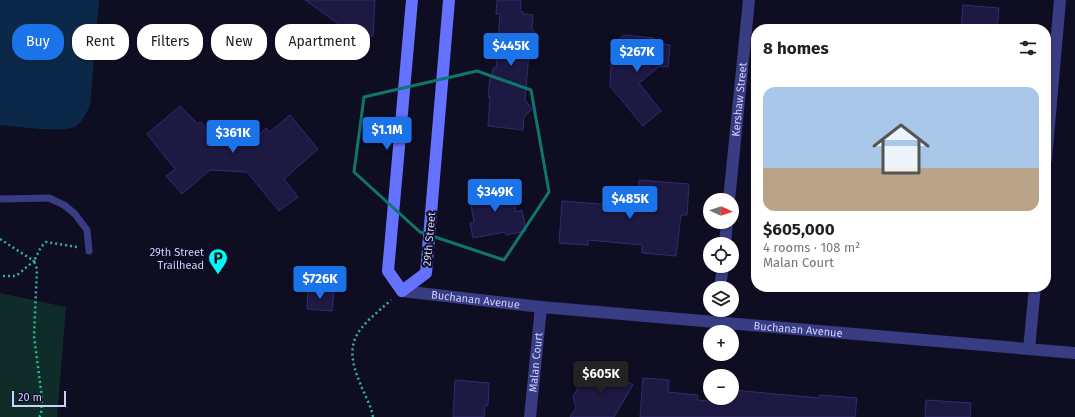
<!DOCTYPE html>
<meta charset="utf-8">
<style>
:root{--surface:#fff;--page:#f6f6f6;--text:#202124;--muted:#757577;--accent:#1a73e8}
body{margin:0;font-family:"Fira Sans",sans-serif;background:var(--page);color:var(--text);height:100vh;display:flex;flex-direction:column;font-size:15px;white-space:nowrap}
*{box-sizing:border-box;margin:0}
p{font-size:13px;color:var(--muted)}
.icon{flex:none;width:22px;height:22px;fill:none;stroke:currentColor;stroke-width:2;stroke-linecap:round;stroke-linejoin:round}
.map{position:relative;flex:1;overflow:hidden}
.drawer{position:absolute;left:751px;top:24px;width:300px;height:268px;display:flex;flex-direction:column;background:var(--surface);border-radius:16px;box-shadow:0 1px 3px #0004}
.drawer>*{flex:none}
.hud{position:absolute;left:12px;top:24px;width:380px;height:36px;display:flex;gap:8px}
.needle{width:26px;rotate:94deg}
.tools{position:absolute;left:703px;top:193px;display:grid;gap:8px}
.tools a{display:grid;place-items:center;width:36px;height:36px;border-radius:50%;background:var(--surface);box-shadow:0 1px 3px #0004;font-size:20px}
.scale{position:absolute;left:12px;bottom:10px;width:54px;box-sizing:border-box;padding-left:4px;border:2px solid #cfceff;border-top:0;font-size:11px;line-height:14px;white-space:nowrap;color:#cfceff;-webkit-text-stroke:3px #0f0d22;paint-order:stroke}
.price{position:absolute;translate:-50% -34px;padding:0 9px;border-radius:4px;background:var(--accent);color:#fff;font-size:13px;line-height:26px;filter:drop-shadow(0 1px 2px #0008)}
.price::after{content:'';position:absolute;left:50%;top:24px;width:12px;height:9px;margin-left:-6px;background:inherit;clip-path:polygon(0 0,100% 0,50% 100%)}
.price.current{background:#222;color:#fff}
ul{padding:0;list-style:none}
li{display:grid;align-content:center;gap:8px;height:212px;padding:0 12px}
li span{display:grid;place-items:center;height:124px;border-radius:12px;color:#555}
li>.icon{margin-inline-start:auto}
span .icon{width:72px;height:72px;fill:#fffc;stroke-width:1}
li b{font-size:17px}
h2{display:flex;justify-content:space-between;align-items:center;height:48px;padding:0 12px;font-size:17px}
.tag{padding:0 14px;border-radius:16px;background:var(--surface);box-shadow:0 1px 3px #0004;font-size:14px;line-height:36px}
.tag.current{background:var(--accent);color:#fff}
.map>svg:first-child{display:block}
</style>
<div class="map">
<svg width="1075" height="417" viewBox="0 0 1075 417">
<rect width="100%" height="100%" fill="#0f0d22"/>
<path fill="#102c28" d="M0 293 66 307 57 417H0Z"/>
<path fill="#0c2848" d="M0 0H99L90 106C86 113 83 121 76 126 64 134 16 126 0 125Z"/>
<path fill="#1d1943" stroke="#322b70" d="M305 0H375L373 36 354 35Z
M497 0H521L520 12H523V14L533 15 532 29 539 37 532 42 531 52H529L525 100 532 109 524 117 523 130 488 126 490 97H488L490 78H492L493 68H496L500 14H496Z
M963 5 999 8 997 29H961Z
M624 35 654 38V40H657V43L670 45 668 67 660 66 639 83 661 111 643 126 610 86 612 45Z
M180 106 198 124 201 122 208 131 257 137 266 128 270 132 290 115 318 149 284 179 298 197 279 211 247 172 210 170 182 194 166 176 175 169 147 134Z
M639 180 689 184 687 215H681L676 256 642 253V245L588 240V245L559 243 562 201 637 207Z
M501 184V187L505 186 508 201 514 200 516 212 522 210 526 231 506 235 505 232 473 238 470 223 474 222 471 205 474 204 471 193 487 190 486 187Z
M308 290 334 292 332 311 307 309Z
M600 366 633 385 614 417H570L576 408 573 397 581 382 591 381Z
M643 378 669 380 668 392 698 395 697 400 732 403 733 390 819 398 820 395 857 398 855 417H640Z
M455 380 489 383 488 406 485 405 484 417H453Z
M926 400 971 403 970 417H925Z"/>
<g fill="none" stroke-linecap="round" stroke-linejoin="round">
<path stroke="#2db59f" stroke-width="2.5" stroke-dasharray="2 3" stroke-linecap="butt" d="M0 239 34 261 16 276H0
M39 417 41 415 42 398 34 336 37 269 34 261 41 247 46 242 77 247
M373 417C371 405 364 394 360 383 341 338 360 328 391 300"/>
<path stroke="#383c82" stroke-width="7" d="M0 199 49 198 64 205 75 214 87 230 89 251"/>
<g stroke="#383c82" stroke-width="12">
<path d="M1046 159 1060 0"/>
<path id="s1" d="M729 200 749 0"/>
<path d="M725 244 727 222"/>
<path d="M720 288 723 266"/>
<path id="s2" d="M402 291 541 307 1075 353"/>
<path d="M1029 349 1035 287"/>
<path id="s3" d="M530 417 541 307"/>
</g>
<path stroke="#6571ff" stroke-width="12" d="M412 0 388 271 402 291 426 273 449 0"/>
</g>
<path fill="none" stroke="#0f766e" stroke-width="3" stroke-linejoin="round" d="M477 71 531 90 549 192 504 260 420 232 354 172 364 97Z"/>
<defs>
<g id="parking-pin" transform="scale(1)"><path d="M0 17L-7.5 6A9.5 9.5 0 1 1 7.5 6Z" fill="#00f9f9" stroke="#0f0d22"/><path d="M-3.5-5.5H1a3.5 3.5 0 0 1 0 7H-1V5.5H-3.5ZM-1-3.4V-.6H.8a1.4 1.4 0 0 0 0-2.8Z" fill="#111"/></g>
</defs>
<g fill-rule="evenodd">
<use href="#parking-pin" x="218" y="258"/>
</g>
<g text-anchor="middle" stroke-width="4" stroke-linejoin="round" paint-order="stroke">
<g font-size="11" fill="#cfceff" stroke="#0f0d22">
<text dy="4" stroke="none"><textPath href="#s1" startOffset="101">Kershaw Street</textPath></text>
<text transform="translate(429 239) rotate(-85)" y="4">29th Street</text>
<text dy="4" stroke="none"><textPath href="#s2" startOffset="74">Buchanan Avenue</textPath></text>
<text dy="4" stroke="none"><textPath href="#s2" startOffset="398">Buchanan Avenue</textPath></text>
<text dy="4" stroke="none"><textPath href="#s3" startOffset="55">Malan Court</textPath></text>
</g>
<g font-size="11" fill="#cfceff" stroke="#0f0d22" text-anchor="end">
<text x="204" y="256">29th Street<tspan x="204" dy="13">Trailhead</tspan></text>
</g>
</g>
</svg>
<div class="tools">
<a><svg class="needle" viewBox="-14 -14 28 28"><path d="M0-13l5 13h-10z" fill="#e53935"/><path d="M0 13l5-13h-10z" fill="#757577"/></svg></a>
<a><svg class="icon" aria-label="locate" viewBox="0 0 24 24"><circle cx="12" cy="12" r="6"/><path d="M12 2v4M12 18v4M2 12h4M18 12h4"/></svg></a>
<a><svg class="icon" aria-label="layers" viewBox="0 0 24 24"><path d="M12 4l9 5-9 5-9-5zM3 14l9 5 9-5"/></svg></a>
<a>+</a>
<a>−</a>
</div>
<div class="scale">20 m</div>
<b class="price" style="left:511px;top:67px">$445K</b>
<b class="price" style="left:637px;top:73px">$267K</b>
<b class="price" style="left:387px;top:151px">$1.1M</b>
<b class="price" style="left:233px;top:154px">$361K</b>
<b class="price" style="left:495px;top:213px">$349K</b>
<b class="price" style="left:630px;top:220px">$485K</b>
<b class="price" style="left:320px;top:300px">$726K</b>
<b class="price current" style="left:601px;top:395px">$605K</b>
<div class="hud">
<a class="tag current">Buy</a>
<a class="tag">Rent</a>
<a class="tag">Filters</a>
<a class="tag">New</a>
<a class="tag">Apartment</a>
</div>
<section class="drawer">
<h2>8 homes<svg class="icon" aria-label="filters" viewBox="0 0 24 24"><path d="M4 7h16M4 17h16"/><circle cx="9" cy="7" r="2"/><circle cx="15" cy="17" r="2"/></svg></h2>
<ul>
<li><span style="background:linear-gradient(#a9c7e8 65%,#b9a48a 0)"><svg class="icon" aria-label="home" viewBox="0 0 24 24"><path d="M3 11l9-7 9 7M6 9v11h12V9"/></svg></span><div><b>$605,000</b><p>4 rooms · 108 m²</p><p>Malan Court</p></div></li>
</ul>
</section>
</div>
